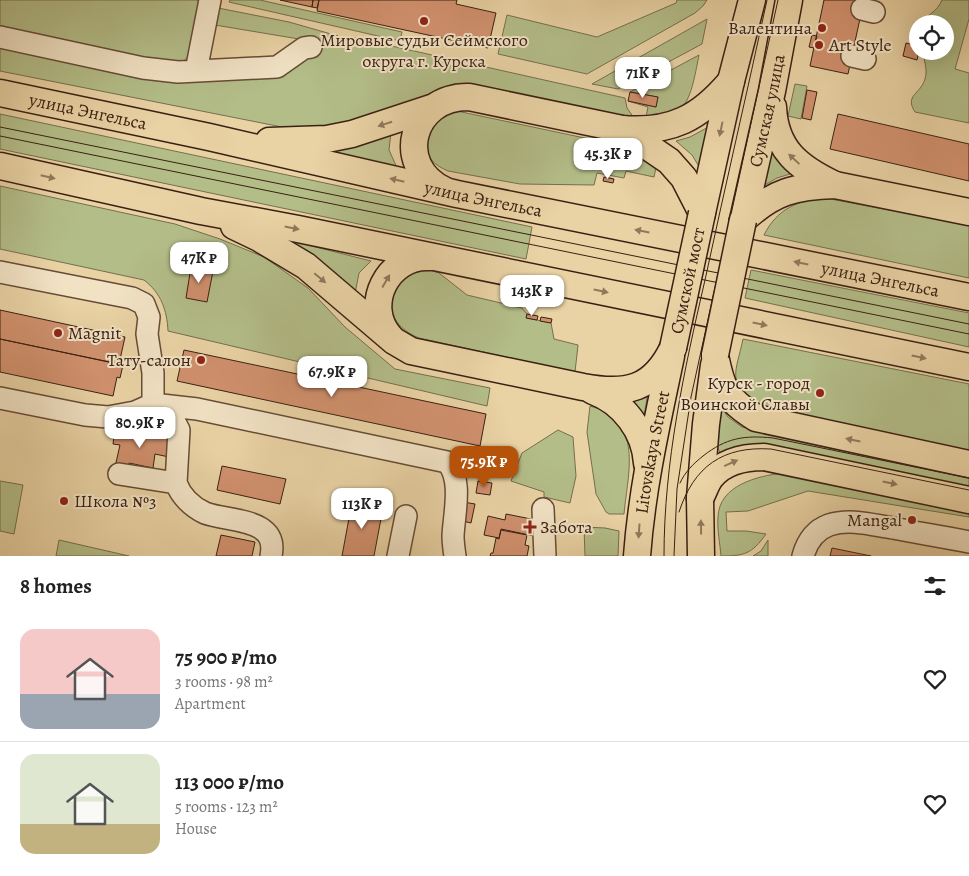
<!DOCTYPE html>
<meta charset="utf-8">
<style>
:root{--surface:#fff;--page:#f6f6f6;--text:#222;--muted:#767676;--line:#e0e0e0;--accent:#b45309}
body{margin:0;font-family:Alegreya,serif;background:var(--page);color:var(--text);height:100vh;display:flex;flex-direction:column;font-size:19px;white-space:nowrap}
*{box-sizing:border-box;margin:0}
p{font-size:16px;color:var(--muted)}
.icon{flex:none;width:28px;height:28px;fill:none;stroke:currentColor;stroke-width:2;stroke-linecap:round;stroke-linejoin:round}
.map{position:relative;height:556px;overflow:hidden}
.sheet{display:flex;flex-direction:column;background:var(--surface);flex:1}
.sheet>*{flex:none}
.tools{position:absolute;left:909px;top:15px;display:grid;gap:10px}
.tools a{display:grid;place-items:center;width:45px;height:45px;border-radius:50%;background:var(--surface);box-shadow:0 5px 20px #0002;font-size:25px}
.price{position:absolute;translate:-50% -42px;padding:0 11px;border-radius:10px;background:#fff;color:#222;font-size:16px;line-height:32px;filter:drop-shadow(0 1px 2px #0008)}
.price::after{content:'';position:absolute;left:50%;top:30px;width:15px;height:11px;margin-left:-8px;background:inherit;clip-path:polygon(0 0,100% 0,50% 100%)}
.price.active{background:var(--accent);color:#fff}
ul{padding:0;list-style:none}
li{display:flex;align-items:center;gap:15px;height:125px;padding:0 20px}
li+li{border-top:1px solid var(--line)}
li span{display:grid;place-items:center;flex:none;width:140px;height:100px;border-radius:15px;color:#555}
li>.icon{margin-inline-start:auto}
span .icon{width:60px;height:60px;fill:#fffc;stroke-width:1}
li b{font-size:21px}
h2{display:flex;justify-content:space-between;align-items:center;height:60px;padding:0 20px;font-size:21px}
.map>svg:first-child{display:block}
</style>
<div class="map">
<svg width="969" height="556" viewBox="0 0 969 556">
<rect width="100%" height="100%" fill="#e9d2a4"/>
<filter id="stains"><feTurbulence type="fractalNoise" baseFrequency=".004" numOctaves="4"/><feColorMatrix values="0 0 0 0 .2 0 0 0 0 .09 0 0 0 0 .02 0 0 0 .5 -.17"/></filter>
<radialGradient id="worn" r=".72"><stop offset=".6" stop-color="#630" stop-opacity="0"/><stop offset="1" stop-color="#630" stop-opacity=".3"/></radialGradient>
<path fill="#b3bd88" stroke="#766e4e" d="M0 0H196L204 2 189 56 181 63 171 67 0 34Z
M230 0H260L402 32 400 41 229 2Z
M677 0H707L703 6 695 13 587 74 498 54 507 15 597 37 676 3Z
M942 0H969V19L955 69 969 73V123L915 112C904 95 921 94 925 79 928 70 924 59 922 51H945V24H920C928 14 937 12 942 0Z
M213 7 289 22 338 36 311 43 299 39 209 24Z
M707 19 702 44 618 89 592 84Z
M351 37 625 98 627 108 634 118 470 84H454L439 89 394 111 345 129H292L0 71V44L195 78 283 77 316 50Z
M699 55C696 69 692 98 682 107 674 114 654 119 645 122L648 107 628 101 656 107 658 97 630 92Z
M795 84 807 86 801 119 788 116Z
M457 111 632 148 657 163 654 177 626 171 624 178 597 173 594 185 520 184 448 171C432 164 425 156 427 138 428 130 429 125 435 120 440 115 450 113 457 111Z
M0 114 532 227 526 259 0 149Z
M714 124 703 173 692 155 676 141 690 137Z
M391 132 389 150 398 170 310 150Z
M772 146 779 161 790 174 777 178 763 186Z
M0 186 175 224 220 239 264 257 308 288 345 327 395 369 490 388 487 406 168 331C167 310 161 293 144 280L0 249Z
M825 198 969 225V278L764 235C777 209 798 200 825 198Z
M284 239 371 261 359 273 355 294 334 273Z
M427 269 439 273 467 295 522 308 527 314V318L551 323 554 339 578 345 575 372 419 338C393 328 378 301 403 280 406 277 411 272 415 271 418 270 423 270 427 269Z
M751 270 969 313V347L745 298Z
M743 339 969 384V453L757 405C726 381 736 373 743 339Z
M648 392 643 422 624 400Z
M720 405 728 417 742 427 790 438 969 474V493L723 458 715 443Z
M590 406C644 422 628 471 624 514H609L606 512 596 494 587 432Z
M558 430 573 437 576 476 570 503 544 497V492L511 481 522 453Z
M783 473 969 509V517L808 491 748 511 726 512 727 531H746L766 534C752 554 744 556 721 556 720 543 717 530 718 517 719 485 758 476 783 473Z
M0 481 23 485 14 534 0 531Z
M584 527 605 528 619 531 618 556H585Z
M59 540 129 556H56Z
M768 540V556H753L761 551Z"/>
<path fill="#d1916e" stroke="#3a2013" d="M280 0H313L312 7Z
M313 0H319L317 8 312 7Z
M319 0H457L456 4 496 13 488 48 317 11Z
M824 0H864L848 74 810 66Z
M812 35 817 36 814 48 809 47Z
M906 43 918 46V51H919L917 60 903 56Z
M807 90 817 92 811 120 802 118Z
M630 92 658 97 656 107 628 101Z
M838 114 969 144V181L830 149Z
M604 177 614 179 613 183 603 181Z
M191 267 213 271 207 302 186 298Z
M0 310 125 337 119 364 0 339Z
M527 314 538 316 537 320 526 318Z
M541 317 552 319 551 323 540 321Z
M0 339 123 365 120 378 117 377 113 396 0 372Z
M184 350 486 414 480 446 177 381Z
M115 429 172 439 169 457 155 454 153 468 129 463 127 469 115 467 120 445 113 444Z
M222 466 286 479 280 504 217 490Z
M478 481 492 483 490 495 476 493Z
M352 502 383 508 374 556H342Z
M463 502 475 504 471 523 459 520Z
M506 514 531 519 535 522 534 536 501 529 499 538 484 535 488 516 505 520Z
M501 530 527 535 525 545 529 546 527 556H490L491 553H493L496 538 499 539Z
M221 535 255 542 252 556H216Z
M832 548 871 556H830Z"/>
<g fill="none" stroke-linecap="round" stroke-linejoin="round">
<g stroke="#664c37" stroke-width="24">
<path id="minor" d="M862 9 874 12
M0 37 143 68 178 72 277 67 304 48 311 47
M852 56 865 59
M196 71 210 0
M0 272 132 298 144 304 149 317 147 334 153 373V404L197 409 447 462C463 479 454 514 453 536 453 543 454 549 455 556
M0 398 85 415 108 417 135 412 153 404 170 413 179 430 176 483 119 474
M176 483C181 496 192 507 205 513 228 522 279 517 271 556
M543 509 545 556
M398 556 406 516
M803 556C807 542 815 530 829 525 850 518 873 525 893 528 919 533 944 537 969 542"/>
</g>
<g stroke="#3a2013" stroke-width="29">
<g id="major">
<path id="s1" d="M0 93 209 137 457 194 969 297"/>
<path d="M773 107C775 150 799 168 835 185"/>
<path d="M622 129 669 161 684 178 702 213"/>
<path d="M269 141 327 139 352 134 431 108"/>
<path d="M0 166 201 211 298 229 969 367"/>
<path d="M444 190C393 166 411 96 469 97L622 129C671 133 700 118 731 81"/>
<path d="M702 213 731 81 752 0"/>
<path d="M743 220C773 192 795 186 835 185L969 212"/>
<path id="s2" d="M743 220 772 91 789 0"/>
<path d="M234 226 259 238 306 266 394 341 411 351 583 387C626 395 653 390 673 348"/>
<path d="M390 337C362 305 388 255 429 257"/>
<path d="M715 355C722 390 726 399 756 418L969 464"/>
<path d="M593 391C623 402 645 431 647 463"/>
<path d="M700 498C704 492 706 483 711 477 724 461 744 457 764 457L969 500"/>
<path id="s3" d="M637 556C642 488 657 423 671 356"/>
<path d="M701 556 700 498 706 424 714 365"/>
</g>
</g>
<use href="#minor" stroke="#f1e2c4" stroke-width="21"/>
<use href="#major" stroke="#e9d2a4" stroke-width="26"/>
<path stroke="#3a2013" stroke-width="1" d="M0 127 969 324
M0 136 969 334
M680 483C685 472 693 464 703 456 726 438 744 435 773 438L969 478
M679 512C694 466 723 446 771 449L969 490
M664 556C664 462 684 371 705 280 725 187 747 93 767 0
M674 556 677 489 691 397 778 0"/>
<g stroke="#3a2013" stroke-width="29" stroke-linecap="butt">
<g id="major-bridge">
<path id="s4" d="M673 348 702 213"/>
<path d="M715 355 743 220"/>
</g>
</g>
<use href="#major-bridge" stroke="#e9d2a4" stroke-width="26"/>
</g>
<defs><path id="oneway-solid" d="M-6-.8H1V-3.2L6.5 0L1 3.2V.8H-6Z" transform="scale(1.25)"/></defs>
<g fill="#92795c">
<use href="#oneway-solid" transform="translate(385 124) rotate(162)"/>
<use href="#oneway-solid" transform="translate(721 129) rotate(102)"/>
<use href="#oneway-solid" transform="translate(794 159) rotate(-137)"/>
<use href="#oneway-solid" transform="translate(48 177) rotate(13)"/>
<use href="#oneway-solid" transform="translate(397 180) rotate(-167)"/>
<use href="#oneway-solid" transform="translate(292 228) rotate(11)"/>
<use href="#oneway-solid" transform="translate(642 231) rotate(-169)"/>
<use href="#oneway-solid" transform="translate(801 263) rotate(-168)"/>
<use href="#oneway-solid" transform="translate(320 278) rotate(40)"/>
<use href="#oneway-solid" transform="translate(386 281) rotate(-60)"/>
<use href="#oneway-solid" transform="translate(601 291) rotate(12)"/>
<use href="#oneway-solid" transform="translate(760 324) rotate(12)"/>
<use href="#oneway-solid" transform="translate(919 357) rotate(12)"/>
<use href="#oneway-solid" transform="translate(853 440) rotate(-168)"/>
<use href="#oneway-solid" transform="translate(731 463) rotate(-24)"/>
<use href="#oneway-solid" transform="translate(890 483) rotate(12)"/>
<use href="#oneway-solid" transform="translate(701 527) rotate(-91)"/>
<use href="#oneway-solid" transform="translate(639 531) rotate(94)"/>
</g>
<g fill="#8f2418" stroke="#f1e2c4" stroke-width="2">
<circle cx="424" cy="21" r="5"/>
<circle cx="822" cy="28" r="5"/>
<circle cx="819" cy="45" r="5"/>
<circle cx="58" cy="333" r="5"/>
<circle cx="201" cy="360" r="5"/>
<circle cx="820" cy="393" r="5"/>
<circle cx="64" cy="501" r="5"/>
<circle cx="912" cy="520" r="5"/>
<path d="M527.5 519.5h5v5h5v5h-5v5h-5v-5h-5v-5h5z"/>
</g>
<g text-anchor="middle" stroke-width="4" stroke-linejoin="round" paint-order="stroke">
<g font-size="18" fill="#3a2013" stroke="#f1e2c4" text-anchor="end">
<text x="812" y="34">Валентина</text>
<text x="424" y="46" text-anchor="middle">Мировые судьи Сеймского<tspan x="424" dy="21">округа г. Курска</tspan></text>
<text x="829" y="51" text-anchor="start">Art Style</text>
<text x="68" y="339" text-anchor="start">Magnit</text>
<text x="191" y="366">Тату-салон</text>
<text x="810" y="389">Курск - город<tspan x="810" dy="21">Воинской Славы</tspan></text>
<text x="74" y="507" text-anchor="start">Школа №3</text>
<text x="902" y="526">Mangal</text>
<text x="540" y="533" text-anchor="start">Забота</text>
</g>
<g font-size="18" fill="#3a2013" stroke="#f1e2c4">
<text dy="6" stroke="none"><textPath href="#s2" startOffset="112">Сумская улица</textPath></text>
<text dy="6" stroke="none"><textPath href="#s1" startOffset="90">улица Энгельса</textPath></text>
<text dy="6" stroke="none"><textPath href="#s1" startOffset="495">улица Энгельса</textPath></text>
<text dy="6" stroke="none"><textPath href="#s1" startOffset="900">улица Энгельса</textPath></text>
<text dy="6" stroke="none"><textPath href="#s4" startOffset="69">Сумской мост</textPath></text>
<text dy="6" stroke="none"><textPath href="#s3" startOffset="105">Litovskaya Street</textPath></text>
</g>
</g>
<rect width="100%" height="100%" filter="url(#stains)"/>
<rect width="100%" height="100%" fill="url(#worn)"/>
</svg>
<div class="tools">
<a><svg class="icon" aria-label="locate" viewBox="0 0 24 24"><circle cx="12" cy="12" r="6"/><path d="M12 2v4M12 18v4M2 12h4M18 12h4"/></svg></a>
</div>
<b class="price" style="left:643px;top:99px">71K ₽</b>
<b class="price" style="left:608px;top:180px">45.3K ₽</b>
<b class="price" style="left:199px;top:284px">47K ₽</b>
<b class="price" style="left:532px;top:317px">143K ₽</b>
<b class="price" style="left:332px;top:398px">67.9K ₽</b>
<b class="price" style="left:140px;top:449px">80.9K ₽</b>
<b class="price active" style="left:484px;top:488px">75.9K ₽</b>
<b class="price" style="left:362px;top:530px">113K ₽</b>
</div>
<section class="sheet">
<h2>8 homes<svg class="icon" aria-label="filters" viewBox="0 0 24 24"><path d="M4 7h16M4 17h16"/><circle cx="9" cy="7" r="2"/><circle cx="15" cy="17" r="2"/></svg></h2>
<ul>
<li><span style="background:linear-gradient(#f6c9c9 65%,#9aa5b1 0)"><svg class="icon" aria-label="home" viewBox="0 0 24 24"><path d="M3 11l9-7 9 7M6 9v11h12V9"/></svg></span><div><b>75 900 ₽/mo</b><p>3 rooms · 98 m²</p><p>Apartment</p></div><svg class="icon" aria-label="heart" viewBox="0 0 24 24"><path d="M12 20l-8-8c-3-5 5-10 8-4 3-6 11-1 8 4z"/></svg></li>
<li><span style="background:linear-gradient(#dfe7d0 70%,#c2b280 0)"><svg class="icon" aria-label="home" viewBox="0 0 24 24"><path d="M3 11l9-7 9 7M6 9v11h12V9"/></svg></span><div><b>113 000 ₽/mo</b><p>5 rooms · 123 m²</p><p>House</p></div><svg class="icon" aria-label="heart" viewBox="0 0 24 24"><path d="M12 20l-8-8c-3-5 5-10 8-4 3-6 11-1 8 4z"/></svg></li>
</ul>
</section>
